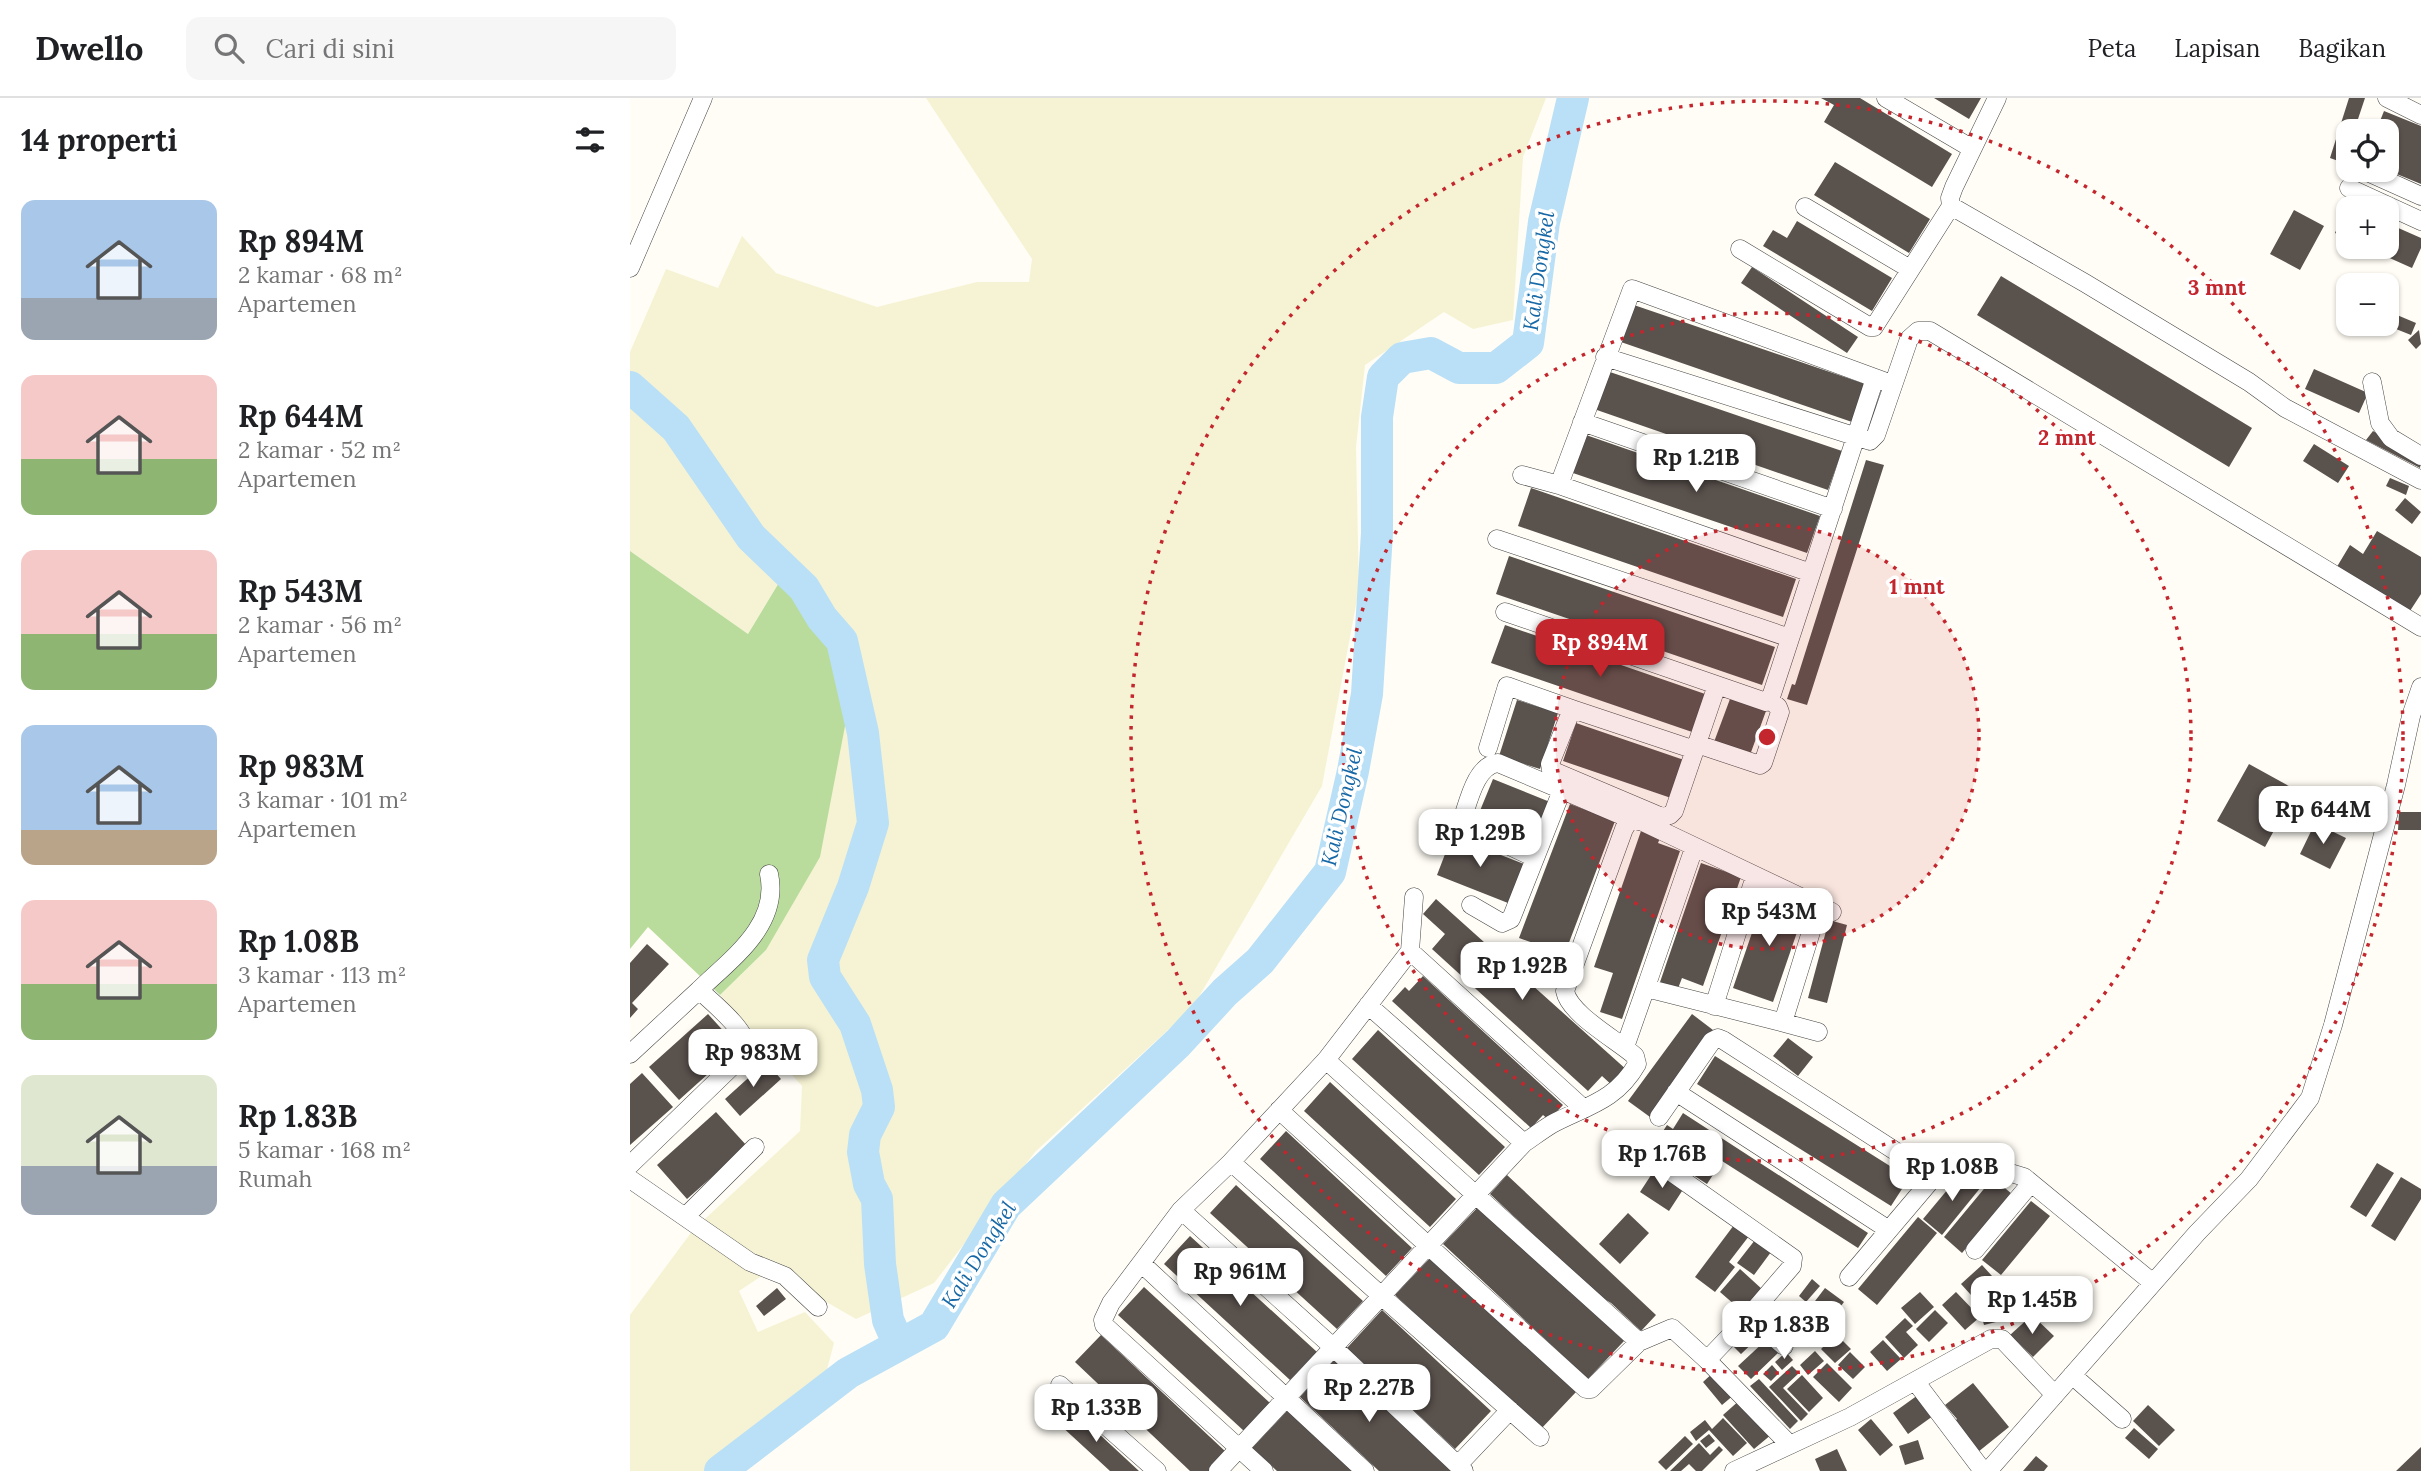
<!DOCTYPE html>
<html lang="id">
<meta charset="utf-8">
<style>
:root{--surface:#fff;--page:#f6f6f6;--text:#202124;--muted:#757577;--line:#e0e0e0;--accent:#c4262e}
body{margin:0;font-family:Lora,serif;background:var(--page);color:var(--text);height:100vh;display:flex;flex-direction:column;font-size:26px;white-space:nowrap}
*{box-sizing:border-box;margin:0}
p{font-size:23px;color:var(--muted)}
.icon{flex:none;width:38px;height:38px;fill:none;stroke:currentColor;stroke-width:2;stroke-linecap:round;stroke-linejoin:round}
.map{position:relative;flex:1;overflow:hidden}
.details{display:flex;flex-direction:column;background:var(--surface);width:630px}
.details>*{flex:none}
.tools{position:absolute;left:1706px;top:21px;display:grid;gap:14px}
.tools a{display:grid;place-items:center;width:63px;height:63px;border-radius:14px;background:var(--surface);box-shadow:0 2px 5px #0004;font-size:35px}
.price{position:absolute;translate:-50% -60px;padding:0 16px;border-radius:14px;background:#fff;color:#222;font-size:23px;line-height:46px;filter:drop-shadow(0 2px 4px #0008)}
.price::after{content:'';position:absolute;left:50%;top:42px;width:21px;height:16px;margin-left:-10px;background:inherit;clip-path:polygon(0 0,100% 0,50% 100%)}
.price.selected{background:var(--accent);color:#fff}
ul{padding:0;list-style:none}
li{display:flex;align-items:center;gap:21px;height:175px;padding:0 21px}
li span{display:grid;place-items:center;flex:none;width:196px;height:140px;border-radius:14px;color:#555}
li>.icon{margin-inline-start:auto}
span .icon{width:84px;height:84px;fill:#fffc;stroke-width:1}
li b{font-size:30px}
h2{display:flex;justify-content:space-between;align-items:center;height:84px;padding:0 21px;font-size:30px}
header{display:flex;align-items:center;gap:42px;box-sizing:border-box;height:98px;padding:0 35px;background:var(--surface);border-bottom:2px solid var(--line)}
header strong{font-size:33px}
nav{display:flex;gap:38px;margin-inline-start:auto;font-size:24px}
.search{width:490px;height:63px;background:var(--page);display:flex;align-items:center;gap:18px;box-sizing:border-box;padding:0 24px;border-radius:14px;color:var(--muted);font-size:26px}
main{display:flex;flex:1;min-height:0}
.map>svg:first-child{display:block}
</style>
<header>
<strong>Dwello</strong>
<div class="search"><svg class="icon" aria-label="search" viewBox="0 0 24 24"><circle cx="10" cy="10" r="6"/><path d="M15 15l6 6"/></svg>Cari di sini</div>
<nav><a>Peta</a><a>Lapisan</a><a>Bagikan</a></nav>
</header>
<main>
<section class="details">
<h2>14 properti<svg class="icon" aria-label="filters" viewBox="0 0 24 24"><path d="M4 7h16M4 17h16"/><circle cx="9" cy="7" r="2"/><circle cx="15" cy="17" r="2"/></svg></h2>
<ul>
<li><span style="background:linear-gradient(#a9c7e8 70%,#9aa5b1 0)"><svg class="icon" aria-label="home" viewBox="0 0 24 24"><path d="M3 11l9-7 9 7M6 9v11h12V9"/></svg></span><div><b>Rp 894M</b><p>2 kamar · 68 m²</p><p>Apartemen</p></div></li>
<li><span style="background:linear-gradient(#f6c9c9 60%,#8fb573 0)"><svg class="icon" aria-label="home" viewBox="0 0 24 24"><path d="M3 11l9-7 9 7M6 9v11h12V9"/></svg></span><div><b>Rp 644M</b><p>2 kamar · 52 m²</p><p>Apartemen</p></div></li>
<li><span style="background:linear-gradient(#f6c9c9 60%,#8fb573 0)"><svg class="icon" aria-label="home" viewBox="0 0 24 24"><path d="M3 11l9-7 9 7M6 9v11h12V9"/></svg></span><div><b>Rp 543M</b><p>2 kamar · 56 m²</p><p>Apartemen</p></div></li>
<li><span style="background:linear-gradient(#a9c7e8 75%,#b9a48a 0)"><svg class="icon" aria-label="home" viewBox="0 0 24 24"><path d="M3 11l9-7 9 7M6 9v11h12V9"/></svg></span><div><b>Rp 983M</b><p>3 kamar · 101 m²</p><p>Apartemen</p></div></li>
<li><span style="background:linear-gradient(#f6c9c9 60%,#8fb573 0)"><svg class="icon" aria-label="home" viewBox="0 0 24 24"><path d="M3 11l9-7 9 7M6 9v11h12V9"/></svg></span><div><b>Rp 1.08B</b><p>3 kamar · 113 m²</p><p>Apartemen</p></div></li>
<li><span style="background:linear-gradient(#dfe7d0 65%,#9aa5b1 0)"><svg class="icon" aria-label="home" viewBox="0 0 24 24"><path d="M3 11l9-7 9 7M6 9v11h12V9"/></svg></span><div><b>Rp 1.83B</b><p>5 kamar · 168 m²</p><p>Rumah</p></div></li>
</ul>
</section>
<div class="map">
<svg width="1791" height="1373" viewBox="0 0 1791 1373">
<rect width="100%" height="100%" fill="#fffdf5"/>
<path fill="#f6f3d4" d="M296 0H916L893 59 883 222 843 231 814 214 735 267 726 349 729 491 692 688 563 909 405 1054 304 1185 226 1221 141 1172 109 1193 128 1234 175 1214 204 1245 195 1279 88 1373H0V1217L63 1132 170 1033 172 988 90 897 136 852 161 464 118 536 0 453V254L36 171 88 190 112 138 146 175 247 209 347 184H399L402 161Z"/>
<path fill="#b9dc9c" d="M0 453 118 536 162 463 228 560 190 759 136 852 90 897 18 829 0 851Z"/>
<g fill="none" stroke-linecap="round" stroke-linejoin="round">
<path stroke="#b9e0f7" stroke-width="32" d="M0 289 46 330 121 439 174 490 192 520 212 543 233 635 243 725 223 789 193 862 195 879 225 926 247 992 249 1009 235 1037 233 1054 239 1086 247 1101 250 1166 258 1222 269 1247
M90 1373 218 1275 304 1228 376 1107 548 945 595 894 630 863 700 774 723 673 737 596 747 435V319L753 279 772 260 801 255 829 270H866L898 245 914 124 943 0"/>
</g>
<path fill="#5a524d" d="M1191 0H1230L1322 56 1302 89 1194 24 1204 7Z
M1304 0H1351L1339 21Z
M1719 0H1735L1724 33H1718V51L1714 65 1700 60Z
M1754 13 1791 28V86L1757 72V33H1746Z
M1205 64 1300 121 1279 155 1184 97Z
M1718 105V107L1725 110H1718V141L1705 135Z
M1664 112 1694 128 1670 172 1640 156Z
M1167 123 1262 180 1242 213 1133 148 1143 132 1157 140Z
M1757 125 1791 140V150L1782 170 1735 149H1757Z
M1122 169 1228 239 1217 255 1111 185Z
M1371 178 1622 330 1599 369 1347 217Z
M1001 206 1235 286 1222 324 988 243Z
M1767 217 1786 225 1781 237 1761 229Z
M1789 232 1791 246 1786 251 1778 242Z
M1684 271 1738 295 1729 315 1675 291Z
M977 273 1212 353 1198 392 964 311Z
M1743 333 1791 362 1790 370 1736 342Z
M956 337 1190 418 1177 455 943 375Z
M1684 346 1719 368 1708 385 1673 363Z
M1236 362 1254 367 1177 607 1157 601 1162 586 1165 587Z
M1760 380 1779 388 1776 397 1756 388Z
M901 390 1166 481 1153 519 888 428Z
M1775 400 1791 414 1782 426 1765 412Z
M1747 433 1791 459V496L1778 516 1705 472 1720 447 1733 456Z
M879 458 1145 549 1132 587 866 496Z
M875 527 1078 597 1065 635 861 565Z
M1100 601 1136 613 1120 657 1084 644Z
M887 602 928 615 910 671 869 658Z
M946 625 1054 662 1041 700 933 663Z
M1619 666 1666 692 1635 749 1587 723Z
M863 681 920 704 904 743 847 720Z
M940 706 985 723 929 871 906 863 912 848 889 840Z
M1769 714H1791V732H1768Z
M1685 725 1716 740 1700 771 1670 756Z
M1011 733 1030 740 1028 745 1050 753 992 921 970 914 983 875 964 869Z
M822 738 894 766 878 805 807 777Z
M1071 765 1111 779 1073 888 1052 880 1047 893 1029 887Z
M1135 797 1175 811 1143 904 1103 890Z
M806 801 998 973 984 989 972 978 958 993 802 851 815 836 793 816Z
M1199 822 1217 827 1197 905 1178 900Z
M17 846 39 866 2 905 8 911 0 920V865Z
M793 878 933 1007 919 1022 913 1017 901 1030 762 903 775 889 779 893Z
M78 916 108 949 49 1002 19 969Z
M1062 916 1083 932 1020 1019 998 1003Z
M748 932 875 1049 849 1077 722 961Z
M1158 940 1183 959 1168 978 1143 958Z
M1085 958 1279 1080 1261 1108 1067 986Z
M136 964 151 981 110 1018 95 1001Z
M12 975 43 1009 0 1047V986Z
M700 984 826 1101 800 1129 674 1013Z
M86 1014 117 1048 57 1101 27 1067Z
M1053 1015 1238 1135 1228 1150 1092 1063 1077 1086 1046 1066 1062 1043 1050 1035 1035 1058 1022 1050 1037 1027 1043 1031Z
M656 1033 782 1150 756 1178 630 1061Z
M1747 1065 1764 1075 1736 1119 1720 1109Z
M1025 1071 1054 1090 1039 1113 1010 1094Z
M1333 1073 1351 1089 1312 1137 1293 1121Z
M877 1077 1026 1217 1011 1233 981 1205 968 1197 860 1096Z
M1771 1079 1791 1091V1101L1765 1143 1741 1128Z
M1363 1080 1382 1096 1332 1155 1314 1139Z
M606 1087 733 1203 707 1231 580 1115Z
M1401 1103 1420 1118 1371 1177 1352 1162Z
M849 1108 994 1243 958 1281 813 1146Z
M998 1115 1019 1135 990 1166 969 1146Z
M1288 1119 1307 1135 1247 1207 1228 1191Z
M1104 1127 1119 1138 1099 1164 1105 1169 1085 1194 1065 1179Z
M560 1138 687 1254 660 1282 534 1166Z
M1125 1142 1141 1154 1124 1177 1107 1165Z
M801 1159 946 1294 910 1332 765 1197Z
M1352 1167 1362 1178 1341 1197 1331 1186Z
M1110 1171 1133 1192 1113 1214 1090 1194Z
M1182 1181 1190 1188 1176 1204 1169 1198Z
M514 1189 640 1305 614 1333 488 1217Z
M147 1190 156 1201 134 1218 126 1208Z
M1195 1190 1214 1204 1201 1221 1182 1207Z
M1290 1194 1304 1209 1285 1226 1271 1210Z
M1326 1194 1350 1219 1335 1232 1312 1207Z
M1367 1195 1374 1222 1354 1227 1347 1201Z
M1145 1207 1152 1214 1140 1226 1133 1220Z
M752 1212 861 1313 825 1351 717 1250Z
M1305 1212 1318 1225 1299 1244 1286 1231Z
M1402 1217 1424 1238 1403 1259 1380 1237Z
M1275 1220 1283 1228 1276 1234 1288 1247 1274 1260 1255 1239Z
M1122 1229 1130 1238 1111 1256 1102 1247Z
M1206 1236 1221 1251 1205 1265 1191 1251Z
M471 1237 596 1354 579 1373H560L445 1264Z
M1136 1242 1148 1255 1121 1281 1108 1268Z
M1253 1242 1271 1261 1257 1273 1240 1254Z
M1185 1253 1194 1263 1178 1277 1170 1267Z
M1156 1254 1163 1262 1152 1272 1145 1264Z
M1220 1254 1235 1269 1223 1281 1208 1267Z
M705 1261 825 1373H749L670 1299Z
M1197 1265 1222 1290 1209 1304 1183 1279Z
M1142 1267 1149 1275 1141 1283 1133 1276Z
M1162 1268 1169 1275 1153 1290 1178 1316 1171 1323 1139 1289Z
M1085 1273 1105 1296 1092 1307 1073 1284Z
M1172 1277 1193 1300 1179 1314 1157 1291Z
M1129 1281 1168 1323 1160 1331 1120 1288Z
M1343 1285 1379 1329 1348 1354 1324 1324 1327 1321 1315 1307Z
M1288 1297 1303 1318 1278 1336 1263 1315Z
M1111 1301 1142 1336 1124 1351 1093 1317Z
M1518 1307 1545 1332 1529 1348 1503 1323Z
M443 1311 454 1322 509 1373H480L429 1326Z
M658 1312 724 1373H647L622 1350Z
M1093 1320 1117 1345 1103 1358 1079 1332 1066 1343 1060 1334 1075 1322 1082 1331Z
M1241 1321 1263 1347 1250 1358 1228 1332Z
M1504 1330 1528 1351 1519 1361 1495 1340Z
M1079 1336 1085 1343 1076 1350 1070 1343Z
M1055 1338 1063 1346 1036 1372 1028 1364Z
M1288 1342 1294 1361 1275 1367 1269 1348Z
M1069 1345 1080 1357 1089 1348 1093 1352 1072 1373H1066L1059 1366 1051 1373H1040Z
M1791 1349V1373H1766Z
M1207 1351 1217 1373H1190L1185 1361Z
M1406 1358 1418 1368 1414 1373H1393Z"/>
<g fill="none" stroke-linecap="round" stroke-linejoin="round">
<g stroke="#444" stroke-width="19">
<path id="street" d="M1256 0 1341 50
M1367 0 1324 89 1320 100 1321 108 1455 185 1619 284 1655 310 1791 382
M1757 0 1791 17
M1733 72 1791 98
M1719 90 1791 123
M1175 109 1280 171
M1110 151 1240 229H1244L1321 108
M0 170 73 0
M975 259 1240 343 1246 337 1279 241 1288 233H1300L1791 529
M1742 284 1750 325 1761 340 1791 358
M952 324 1203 411
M892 377 929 387 1002 191 1256 284
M929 387 1181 475
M867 441 1160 540
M875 514 1136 604 1140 602 1245 280
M1067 646 1130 667 1133 665 1150 614 1148 609 1140 602
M858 650 877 588 942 611
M1065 652 942 611 920 666 921 672 1032 719 1040 717 1044 713 1087 587
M905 760 831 725C838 706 845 667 868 665L932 692
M784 799 780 853 954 1011
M841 807 872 825 881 821 932 692 1000 721
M1015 892 1064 750
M738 907 894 1045
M1084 908 1125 778
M1151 924 1188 934
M995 949 1015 892H1024L1151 924 1155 918 1189 808
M0 956 69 892
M696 962 1009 1244
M1046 994 1259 1132
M649 1012 956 1291H961L1009 1244 1042 1230 1077 1262
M1029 1019 1082 943 1088 940 1093 942 1304 1078
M1017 1057 1163 1160 1162 1168 1119 1218
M601 1064 910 1339
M0 1067 117 954C121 935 83 905 69 892 101 861 150 827 139 776
M0 1081 120 1164 155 1178 188 1209
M551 1112 704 1250 834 1373
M56 1118 125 1049
M1345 1152 1401 1085
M511 1165 735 1373
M1219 1179 1320 1060 1328 1059 1394 1079 1523 1185
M1154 1248 1119 1218 1077 1262 1159 1346
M1442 1277 1492 1321
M1285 1283 1353 1373
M430 1287 527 1373
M828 1367 880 1312
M588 1373 894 1045C903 1039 912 1032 922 1026 956 1008 986 1003 1007 966L1005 958C987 942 939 916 935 893L994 731 1000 721 1013 724 1202 814
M634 1373 474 1227 473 1222 481 1205 551 1112 601 1064 696 962 780 853
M1104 1373 1220 1319 1361 1241H1372L1425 1297
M1358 1373 1567 1135 1619 1081 1680 1000 1703 927 1766 687 1781 618 1791 589"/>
</g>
<use href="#street" stroke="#fff" stroke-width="18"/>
</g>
<circle cx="1137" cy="639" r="212" fill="#c4262e" fill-opacity=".12"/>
<g fill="none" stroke="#c4262e" stroke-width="3.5" stroke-dasharray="3.5 7">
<circle cx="1137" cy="639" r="212"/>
<circle cx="1137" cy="639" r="424"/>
<circle cx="1137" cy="639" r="636"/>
</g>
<g text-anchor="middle" stroke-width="7" stroke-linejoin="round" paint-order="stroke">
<g font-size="21" font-style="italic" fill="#1768a6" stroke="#fff">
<text transform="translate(909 173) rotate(-82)" y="7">Kali Dongkel</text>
<text transform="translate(712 709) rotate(-77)" y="7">Kali Dongkel</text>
<text transform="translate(349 1157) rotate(-58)" y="7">Kali Dongkel</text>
</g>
</g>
<circle cx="1137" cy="639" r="10" fill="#c4262e" stroke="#fff" stroke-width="3.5"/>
<g font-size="21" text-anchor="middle" font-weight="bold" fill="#c4262e" stroke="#fff" stroke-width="7" stroke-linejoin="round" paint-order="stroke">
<text x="1587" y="197">3 mnt</text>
<text x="1437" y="347">2 mnt</text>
<text x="1287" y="496">1 mnt</text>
</g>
</svg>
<div class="tools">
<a><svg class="icon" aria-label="locate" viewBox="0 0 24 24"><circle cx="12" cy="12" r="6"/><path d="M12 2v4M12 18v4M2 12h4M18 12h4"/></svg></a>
<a>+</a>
<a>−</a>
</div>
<b class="price" style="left:1066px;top:396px">Rp 1.21B</b>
<b class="price selected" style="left:970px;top:581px">Rp 894M</b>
<b class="price" style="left:1693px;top:748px">Rp 644M</b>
<b class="price" style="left:850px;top:771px">Rp 1.29B</b>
<b class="price" style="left:1139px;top:850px">Rp 543M</b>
<b class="price" style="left:892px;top:904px">Rp 1.92B</b>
<b class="price" style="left:123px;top:991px">Rp 983M</b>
<b class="price" style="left:1032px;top:1092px">Rp 1.76B</b>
<b class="price" style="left:1322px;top:1105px">Rp 1.08B</b>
<b class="price" style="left:610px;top:1210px">Rp 961M</b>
<b class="price" style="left:1402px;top:1238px">Rp 1.45B</b>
<b class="price" style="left:1154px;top:1263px">Rp 1.83B</b>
<b class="price" style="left:739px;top:1326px">Rp 2.27B</b>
<b class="price" style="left:466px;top:1346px">Rp 1.33B</b>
</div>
</main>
